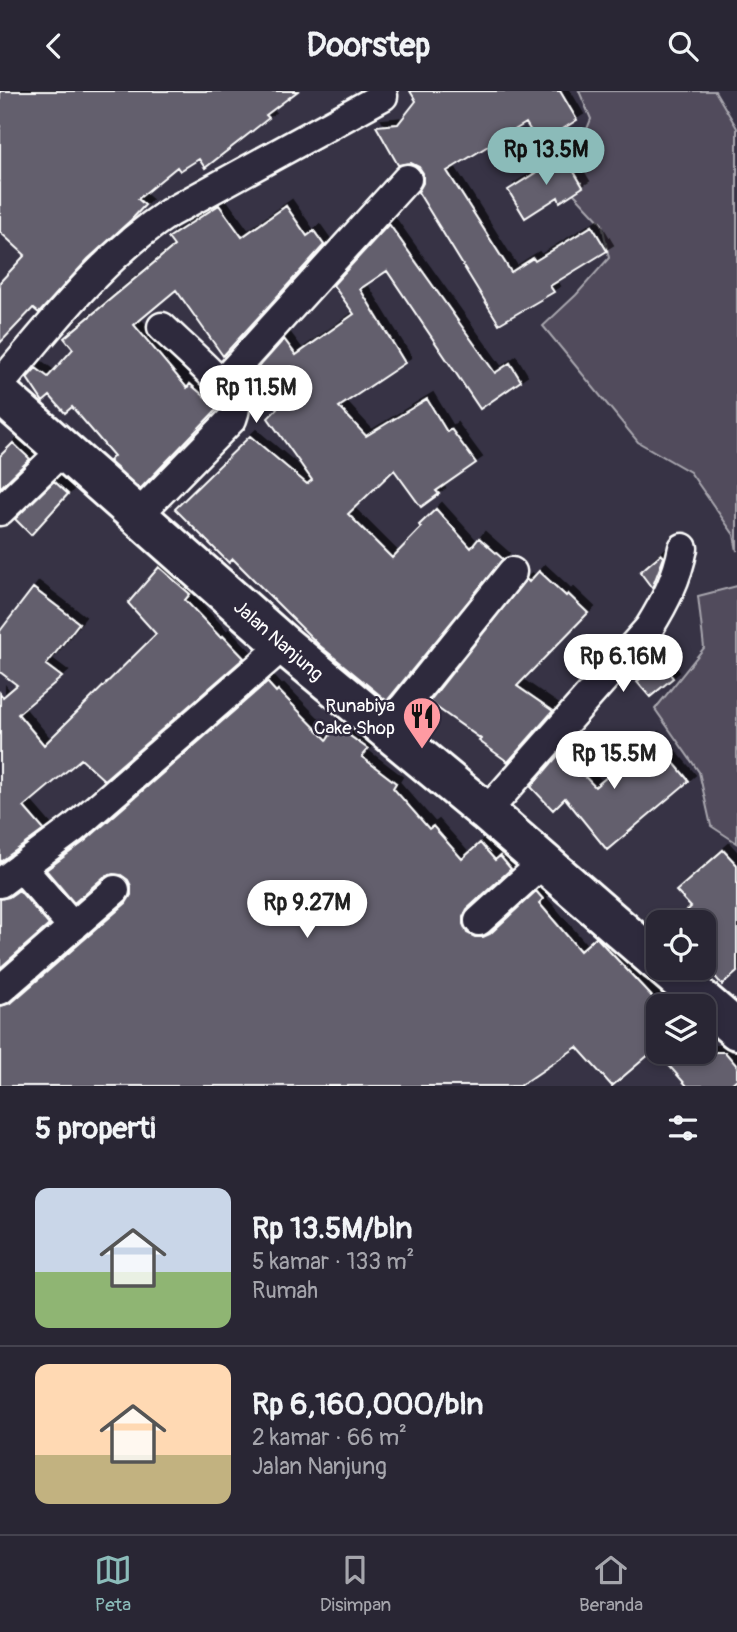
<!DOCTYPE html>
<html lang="id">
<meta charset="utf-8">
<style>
:root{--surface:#292634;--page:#353240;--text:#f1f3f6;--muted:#a5a5ac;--line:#45434f;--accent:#8bbbb9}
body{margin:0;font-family:Pangolin,sans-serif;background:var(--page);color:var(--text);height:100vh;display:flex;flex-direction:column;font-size:26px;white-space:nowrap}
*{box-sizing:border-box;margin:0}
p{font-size:23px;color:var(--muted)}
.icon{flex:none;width:38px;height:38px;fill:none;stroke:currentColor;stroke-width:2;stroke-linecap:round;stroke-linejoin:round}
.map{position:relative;height:995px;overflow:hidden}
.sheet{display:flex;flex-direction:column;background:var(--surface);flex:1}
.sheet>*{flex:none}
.buttons{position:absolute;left:646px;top:819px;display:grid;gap:14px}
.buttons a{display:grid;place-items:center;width:70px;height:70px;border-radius:14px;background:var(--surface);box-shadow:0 4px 10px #0003,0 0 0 2px var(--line);font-size:35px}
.price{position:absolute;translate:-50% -60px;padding:0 16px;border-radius:24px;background:#fff;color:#222;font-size:23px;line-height:46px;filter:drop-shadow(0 2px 4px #0008)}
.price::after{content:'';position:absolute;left:50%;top:42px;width:21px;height:16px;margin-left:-10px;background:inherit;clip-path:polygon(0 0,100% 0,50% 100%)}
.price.active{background:var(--accent);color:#111}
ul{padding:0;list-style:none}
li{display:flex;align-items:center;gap:21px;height:175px;padding:0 35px}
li+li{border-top:2px solid var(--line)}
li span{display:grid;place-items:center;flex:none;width:196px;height:140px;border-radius:14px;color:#555}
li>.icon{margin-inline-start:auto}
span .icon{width:84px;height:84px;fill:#fffc;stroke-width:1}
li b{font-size:30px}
h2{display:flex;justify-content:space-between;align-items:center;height:84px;padding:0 35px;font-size:30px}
header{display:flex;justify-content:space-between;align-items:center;height:91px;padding:0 35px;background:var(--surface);font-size:32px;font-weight:700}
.dock{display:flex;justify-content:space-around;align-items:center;height:98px;border-top:2px solid var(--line);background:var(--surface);font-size:19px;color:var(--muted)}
.dock a{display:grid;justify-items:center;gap:4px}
.dock .active{color:var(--accent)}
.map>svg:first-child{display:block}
</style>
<header><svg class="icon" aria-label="back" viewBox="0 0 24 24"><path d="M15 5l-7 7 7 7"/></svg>Doorstep<svg class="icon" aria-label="search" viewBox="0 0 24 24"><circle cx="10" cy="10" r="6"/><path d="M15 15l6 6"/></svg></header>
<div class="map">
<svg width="737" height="995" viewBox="0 0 737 995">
<defs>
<filter id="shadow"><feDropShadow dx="6" dy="-6" stdDeviation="0" flood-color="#0009"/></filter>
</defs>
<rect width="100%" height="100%" fill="#373345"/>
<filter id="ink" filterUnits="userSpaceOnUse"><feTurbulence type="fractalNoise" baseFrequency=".0143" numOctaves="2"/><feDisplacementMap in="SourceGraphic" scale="14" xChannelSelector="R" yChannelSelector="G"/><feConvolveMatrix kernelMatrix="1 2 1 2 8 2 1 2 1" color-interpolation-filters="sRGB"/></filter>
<g filter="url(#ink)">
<path fill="#514c5c" stroke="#a8a6ae" stroke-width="2" d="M579 0H715L737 37V460L734 444 690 381 638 351 543 235 576 204 609 167 602 133 565 93 591 28Z
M737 495V752L711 735 699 681 655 618 704 557 698 505Z"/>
<path fill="#635f6d" stroke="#fff" stroke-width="2" filter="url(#shadow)" d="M0 0H298L266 24 269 27 205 77 199 68 180 80 177 76 138 108 145 114 131 129 88 168 39 222 33 217 0 252V191L25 164 0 141Z
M410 0H560L577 29 539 53 526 32 447 80 511 181 533 167 535 170 592 135 607 160 550 195 554 201 499 233 418 101 423 92V82L419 76 411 72 398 74 376 35 398 33 416 10Z
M564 64 583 96 560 111 558 106 525 127 508 99Z
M219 114 242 146 286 115 307 145 314 140 324 154 223 265 176 199 134 234 187 297 190 293 218 317 140 398 109 370 114 365 72 316 65 322 50 305 43 311 27 287 36 277 48 286 73 258 64 247 174 155 168 147Z
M389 133 495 282 510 272 521 290 480 318 387 180 360 198 405 272 339 316 366 345 427 308 447 341 451 338 476 372 436 400 439 403 421 416 394 379 348 423 392 467 421 437 419 434 436 418 471 457 479 447 503 468 387 610 319 554 233 468 229 472 175 418 250 345 307 393 312 389 268 327 277 318 252 284 284 248 296 264 354 223 333 194Z
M13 352 30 368 0 397V365Z
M54 390 68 403 31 444 15 428Z
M661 463 664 466 652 497 640 481Z
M159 476 190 503 185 509 221 547 223 545 244 567 104 689 81 668 24 716 44 739 0 771V602L3 606 17 594 0 581V540L33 497 79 532 46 574 62 586 18 623 44 654 156 543 128 512Z
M539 480 566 505 568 503 588 522 517 595 553 620 508 671 479 650 481 648 429 611 526 488 529 491Z
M659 569 673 587 650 606 637 591Z
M267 591 276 601 278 599 327 649 336 635 368 658 362 666 396 692 393 697 429 738 433 735 462 768 480 752 495 769 500 765 511 778 467 818 463 826V833L467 842 475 846H483L490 843 536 800 543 808 539 812 580 860 596 846 658 912V956L612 995 577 956 520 995H0V915L11 912 126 812 131 804V795L128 789 121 784 113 783 104 786 74 812 46 779 85 750Z
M653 647 689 690 607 759 565 707 553 719 531 696 561 661 595 696Z
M723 759 737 774V881L722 894 704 872V831H674L691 816 676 800Z
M19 799 49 834 0 877V808L9 806Z
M657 961H725L737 975V988L729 995H687Z"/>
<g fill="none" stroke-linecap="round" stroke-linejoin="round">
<g stroke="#fff" stroke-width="33">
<path id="street" d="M0 293C53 232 101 167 169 122L383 5
M220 294 407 88
M0 420 63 359
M138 424 232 328C234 322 236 318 234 312 229 295 177 251 162 236
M385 639 512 481
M486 721 649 537C665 511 677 488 683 457
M21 776 73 836
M0 792 74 737 284 554
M479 830 543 772
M0 899 115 799"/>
</g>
<g stroke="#fff" stroke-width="44">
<path id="primary" d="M0 303 284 554 486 721 658 871
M665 877 737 939"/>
</g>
<use href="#street" stroke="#2f2a3d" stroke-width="28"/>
<use href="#primary" stroke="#2f2a3d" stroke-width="38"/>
</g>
</g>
<defs>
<g id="restaurant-pin" transform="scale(2.0125)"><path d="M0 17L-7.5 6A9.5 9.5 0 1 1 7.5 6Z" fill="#ff9aa2" stroke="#2f2a3d"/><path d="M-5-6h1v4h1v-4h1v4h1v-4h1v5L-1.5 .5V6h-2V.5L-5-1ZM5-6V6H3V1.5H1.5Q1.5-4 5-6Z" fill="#111"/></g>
</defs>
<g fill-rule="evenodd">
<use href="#restaurant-pin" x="422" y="625"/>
</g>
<g text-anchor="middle" stroke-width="5" stroke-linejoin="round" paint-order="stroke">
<g font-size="19" fill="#fff" stroke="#2f2a3d">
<text transform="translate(279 549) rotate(41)" y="7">Jalan Nanjung</text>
</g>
<g font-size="19" fill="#fff" stroke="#2f2a3d" text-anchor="end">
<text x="395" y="621">Runabiya<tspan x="395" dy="22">Cake Shop</tspan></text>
</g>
</g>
</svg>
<div class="buttons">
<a><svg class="icon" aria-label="locate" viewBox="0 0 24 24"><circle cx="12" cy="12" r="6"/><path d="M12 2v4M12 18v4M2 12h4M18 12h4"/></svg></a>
<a><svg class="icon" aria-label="layers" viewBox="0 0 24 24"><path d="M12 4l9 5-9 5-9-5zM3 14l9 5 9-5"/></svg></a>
</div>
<b class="price active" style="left:546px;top:96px">Rp 13.5M</b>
<b class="price" style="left:256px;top:334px">Rp 11.5M</b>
<b class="price" style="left:623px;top:603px">Rp 6.16M</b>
<b class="price" style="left:614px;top:700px">Rp 15.5M</b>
<b class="price" style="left:307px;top:849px">Rp 9.27M</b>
</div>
<section class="sheet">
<h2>5 properti<svg class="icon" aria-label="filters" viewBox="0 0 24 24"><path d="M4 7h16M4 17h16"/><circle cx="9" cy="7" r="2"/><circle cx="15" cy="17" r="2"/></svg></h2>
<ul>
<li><span style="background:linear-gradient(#c9d6e8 60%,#8fb573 0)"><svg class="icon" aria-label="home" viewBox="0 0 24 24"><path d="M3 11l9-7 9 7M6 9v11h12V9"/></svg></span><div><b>Rp 13.5M/bln</b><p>5 kamar · 133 m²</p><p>Rumah</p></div></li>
<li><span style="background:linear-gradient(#ffd9b3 65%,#c2b280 0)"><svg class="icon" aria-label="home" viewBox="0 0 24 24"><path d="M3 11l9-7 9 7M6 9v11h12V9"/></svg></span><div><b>Rp 6,160,000/bln</b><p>2 kamar · 66 m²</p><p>Jalan Nanjung</p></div></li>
</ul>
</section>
<nav class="dock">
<a class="active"><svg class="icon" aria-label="map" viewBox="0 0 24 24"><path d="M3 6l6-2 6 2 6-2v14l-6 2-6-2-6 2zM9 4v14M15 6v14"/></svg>Peta</a>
<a><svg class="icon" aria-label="saved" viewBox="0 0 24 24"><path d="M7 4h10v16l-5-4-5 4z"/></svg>Disimpan</a>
<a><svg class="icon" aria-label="home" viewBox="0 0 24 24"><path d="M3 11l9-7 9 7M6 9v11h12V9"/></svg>Beranda</a>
</nav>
